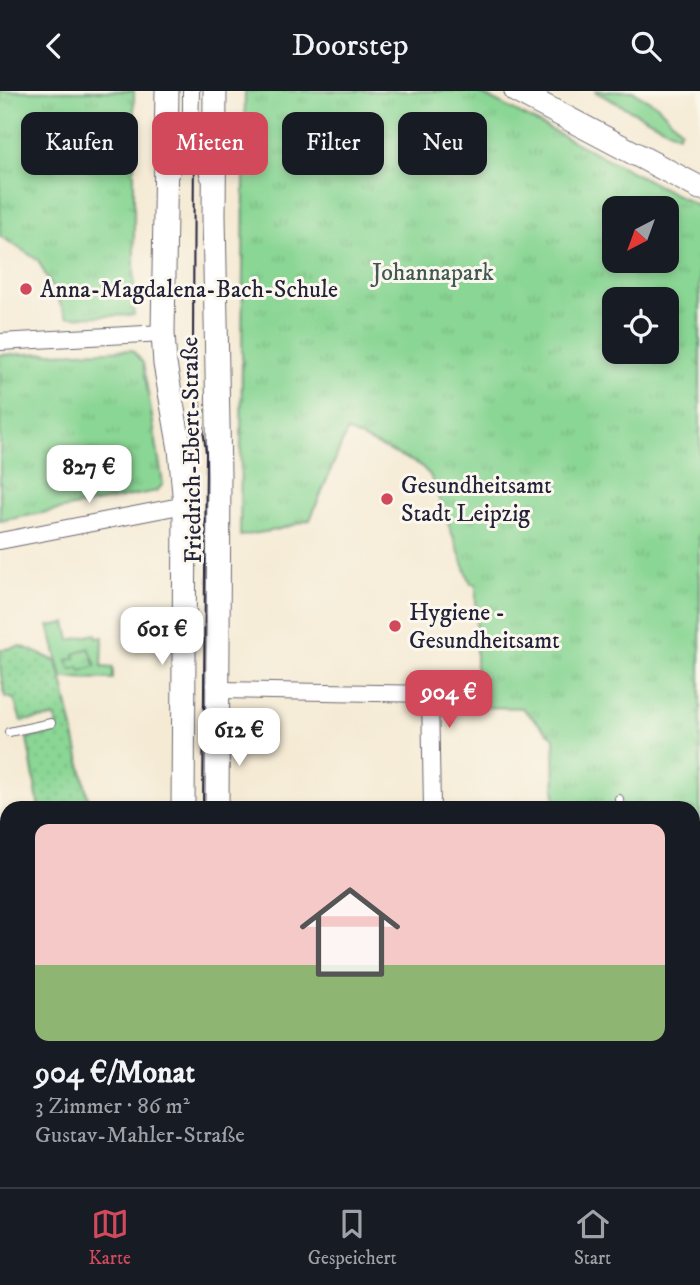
<!DOCTYPE html>
<html lang="de">
<meta charset="utf-8">
<style>
:root{--surface:#171b24;--page:#20242c;--text:#f1f3f6;--muted:#9ea1a6;--line:#363941;--accent:#d1495b}
body{margin:0;font-family:"IM FELL DW Pica",serif;background:var(--page);color:var(--text);height:100vh;display:flex;flex-direction:column;font-size:26px;white-space:nowrap}
*{box-sizing:border-box;margin:0}
p{font-size:23px;color:var(--muted)}
.icon{flex:none;width:38px;height:38px;fill:none;stroke:currentColor;stroke-width:2;stroke-linecap:round;stroke-linejoin:round}
.map{position:relative;flex:1;overflow:hidden}
.panel{position:absolute;left:0px;top:710px;width:700px;height:387px;display:flex;flex-direction:column;background:var(--surface);border-radius:21px 21px 0 0;box-shadow:0 4px 10px #0003}
.panel>*{flex:none}
.hud{position:absolute;left:21px;top:21px;width:658px;height:63px;display:flex;gap:14px}
.needle{width:46px;rotate:221deg}
.buttons{position:absolute;left:602px;top:105px;display:grid;gap:14px}
.buttons a{display:grid;place-items:center;width:77px;height:77px;border-radius:14px;background:var(--surface);box-shadow:0 4px 10px #0003;font-size:35px}
.price{position:absolute;translate:-50% -60px;padding:0 16px;border-radius:14px;background:#fff;color:#222;font-size:23px;line-height:46px;filter:drop-shadow(0 2px 4px #0008)}
.price::after{content:'';position:absolute;left:50%;top:42px;width:21px;height:16px;margin-left:-10px;background:inherit;clip-path:polygon(0 0,100% 0,50% 100%)}
.price.current{background:var(--accent);color:#fff}
ul{padding:0;list-style:none}
li{display:grid;align-content:center;gap:14px;height:371px;padding:0 35px}
li+li{border-top:2px solid var(--line)}
li span{display:grid;place-items:center;height:217px;border-radius:14px;color:#555}
li>.icon{margin-inline-start:auto}
span .icon{width:126px;height:126px;fill:#fffc;stroke-width:1}
li b{font-size:30px}
.tag{padding:0 24px;border-radius:14px;background:var(--surface);box-shadow:0 4px 10px #0003;font-size:24px;line-height:63px}
.tag.current{background:var(--accent);color:#fff}
header{display:flex;justify-content:space-between;align-items:center;height:91px;padding:0 35px;background:var(--surface);font-size:32px;font-weight:600}
.menu{display:flex;justify-content:space-around;align-items:center;height:98px;border-top:2px solid var(--line);background:var(--surface);font-size:19px;color:var(--muted)}
.menu a{display:grid;justify-items:center;gap:4px}
.menu .current{color:var(--accent)}
.map>svg:first-child{display:block}
</style>
<header><svg class="icon" aria-label="back" viewBox="0 0 24 24"><path d="M15 5l-7 7 7 7"/></svg>Doorstep<svg class="icon" aria-label="search" viewBox="0 0 24 24"><circle cx="10" cy="10" r="6"/><path d="M15 15l6 6"/></svg></header>
<div class="map">
<svg width="700" height="1096" viewBox="0 0 700 1096">
<defs>
<pattern id="park-tufts" width="24" height="20" patternUnits="userSpaceOnUse" patternTransform="scale(1.75)"><rect width="24" height="20" fill="#8ad694"/><path d="M3 7l-1-3M5 7V3M7 7l1-3M15 17l-1-3M17 17v-4M19 17l1-3" fill="none" stroke="#77b780"/></pattern>
<pattern id="garden-dots" width="8" height="8" patternUnits="userSpaceOnUse" patternTransform="scale(1.75)"><rect width="8" height="8" fill="#8ad694"/><path d="M2 2h.1M6 6h.1" fill="none" stroke="#77b780" stroke-width="1.8" stroke-linecap="round"/></pattern>
</defs>
<rect width="100%" height="100%" fill="#fbf7ec"/>
<filter id="ink" filterUnits="userSpaceOnUse"><feTurbulence type="fractalNoise" baseFrequency=".0143" numOctaves="2"/><feDisplacementMap in="SourceGraphic" scale="14" xChannelSelector="R" yChannelSelector="G"/><feConvolveMatrix kernelMatrix="1 2 1 2 8 2 1 2 1" color-interpolation-filters="sRGB"/></filter>
<filter id="wash" filterUnits="userSpaceOnUse"><feTurbulence type="fractalNoise" baseFrequency=".00686" numOctaves="4" result="noise"/><feDisplacementMap in="SourceGraphic" scale="28" xChannelSelector="R" yChannelSelector="G"/><feGaussianBlur stdDeviation="1.57" result="paint"/><feColorMatrix in="noise" values="0 0 0 0 0 0 0 0 0 0 0 0 0 0 0 0 0 1.4 0 .05"/><feComposite in="paint" operator="in"/></filter>
<g filter="url(#wash)">
<rect width="100%" height="100%" fill="#f5ebd5"/>
<path fill="#8ad694" stroke="#567c68" stroke-width="2" d="M594 0H632L657 14 681 39 678 44Z
M66 532 70 549 96 543 97 547 103 546 102 576 113 577V588L62 587 49 535Z
M0 1006 7 1012V1057L0 1054Z"/>
<path fill="url(#park-tufts)" stroke="#567c68" stroke-width="2" fill-rule="evenodd" d="M0 0H134V224L67 226 38 169 0 145Z
M245 0H476L700 116V834H693V718L555 717 554 647 522 617 476 616V493H471L430 384 420 374 347 340 310 429 276 439 240 445ZM614 117H667V170H614ZM614 208H667V261H614Z
M132 259 143 272 163 393 157 400 0 430V264Z
M89 557 96 575 81 580 79 576 71 579 67 569 75 567 74 563Z
M338 1090H414V1096H340Z"/>
<path fill="url(#garden-dots)" stroke="#567c68" stroke-width="2" d="M21 555 56 570 62 588 90 717H39L27 647 57 642 56 626 21 630 14 608 5 606 0 578V559Z"/>
</g>
<g filter="url(#ink)">
<g fill="none" stroke-linecap="round" stroke-linejoin="round">
<g stroke="#6c6871" stroke-width="10">
<path id="lane" d="M195 0 194 42 205 87
M175 83 187 43V0
M9 641 51 632
M619 708 620 718
M693 821H700
M43 1090 44 1096"/>
</g>
<g stroke="#6c6871" stroke-width="18">
<path id="street" d="M0 251 163 242
M0 450 185 414
M219 599 430 603 432 718
M693 866H700
M0 925 7 930
M117 1090V1096
M426 1090V1096
M268 1096 272 1090
M688 1096V1090"/>
</g>
<g stroke="#6c6871" stroke-width="25">
<path id="secondary" d="M167 0 163 242 165 273 180 358 185 414 183 718
M215 0 214 125 219 384 217 718
M516 0 700 97
M165 1096 166 1090
M212 1096V1090"/>
</g>
<use href="#lane" stroke="#fff" stroke-width="8"/>
<use href="#street" stroke="#fff" stroke-width="16"/>
<use href="#secondary" stroke="#fff" stroke-width="23"/>
<path stroke="#22223b" stroke-width="2" d="M194 42 193 253 206 362 203 718
M186 1096 187 1090"/>
</g>
</g>
<g fill="#d1495b" stroke="#fbf7ec" stroke-width="2.5">
<circle cx="26" cy="198" r="7"/>
<circle cx="387" cy="408" r="7"/>
<circle cx="395" cy="535" r="7"/>
</g>
<g text-anchor="middle" stroke-width="6" stroke-linejoin="round" paint-order="stroke">
<g font-size="24" fill="#415856" stroke="#fbf7ec">
<text x="433" y="189">Johannapark</text>
</g>
<g font-size="24" fill="#22223b" stroke="#fbf7ec" text-anchor="start">
<text x="40" y="206">Anna-Magdalena-Bach-Schule</text>
<text x="401" y="402">Gesundheitsamt<tspan x="401" dy="28">Stadt Leipzig</tspan></text>
<text x="409" y="529">Hygiene -<tspan x="409" dy="28">Gesundheitsamt</tspan></text>
</g>
<g font-size="24" fill="#22223b" stroke="#fbf7ec">
<text transform="translate(191 359) rotate(-91)" y="8">Friedrich-Ebert-Straße</text>
</g>
</g>
</svg>
<div class="buttons">
<a><svg class="needle" viewBox="-14 -14 28 28"><path d="M0-13l5 13h-10z" fill="#e53935"/><path d="M0 13l5-13h-10z" fill="#9ea1a6"/></svg></a>
<a><svg class="icon" aria-label="locate" viewBox="0 0 24 24"><circle cx="12" cy="12" r="6"/><path d="M12 2v4M12 18v4M2 12h4M18 12h4"/></svg></a>
</div>
<b class="price" style="left:89px;top:414px">827 €</b>
<b class="price" style="left:162px;top:576px">601 €</b>
<b class="price current" style="left:449px;top:639px">904 €</b>
<b class="price" style="left:239px;top:677px">612 €</b>
<div class="hud">
<a class="tag">Kaufen</a>
<a class="tag current">Mieten</a>
<a class="tag">Filter</a>
<a class="tag">Neu</a>
</div>
<section class="panel">
<ul>
<li><span style="background:linear-gradient(#f6c9c9 65%,#8fb573 0)"><svg class="icon" aria-label="home" viewBox="0 0 24 24"><path d="M3 11l9-7 9 7M6 9v11h12V9"/></svg></span><div><b>904 €/Monat</b><p>3 Zimmer · 86 m²</p><p>Gustav-Mahler-Straße</p></div></li>
</ul>
</section>
</div>
<nav class="menu">
<a class="current"><svg class="icon" aria-label="map" viewBox="0 0 24 24"><path d="M3 6l6-2 6 2 6-2v14l-6 2-6-2-6 2zM9 4v14M15 6v14"/></svg>Karte</a>
<a><svg class="icon" aria-label="saved" viewBox="0 0 24 24"><path d="M7 4h10v16l-5-4-5 4z"/></svg>Gespeichert</a>
<a><svg class="icon" aria-label="home" viewBox="0 0 24 24"><path d="M3 11l9-7 9 7M6 9v11h12V9"/></svg>Start</a>
</nav>
